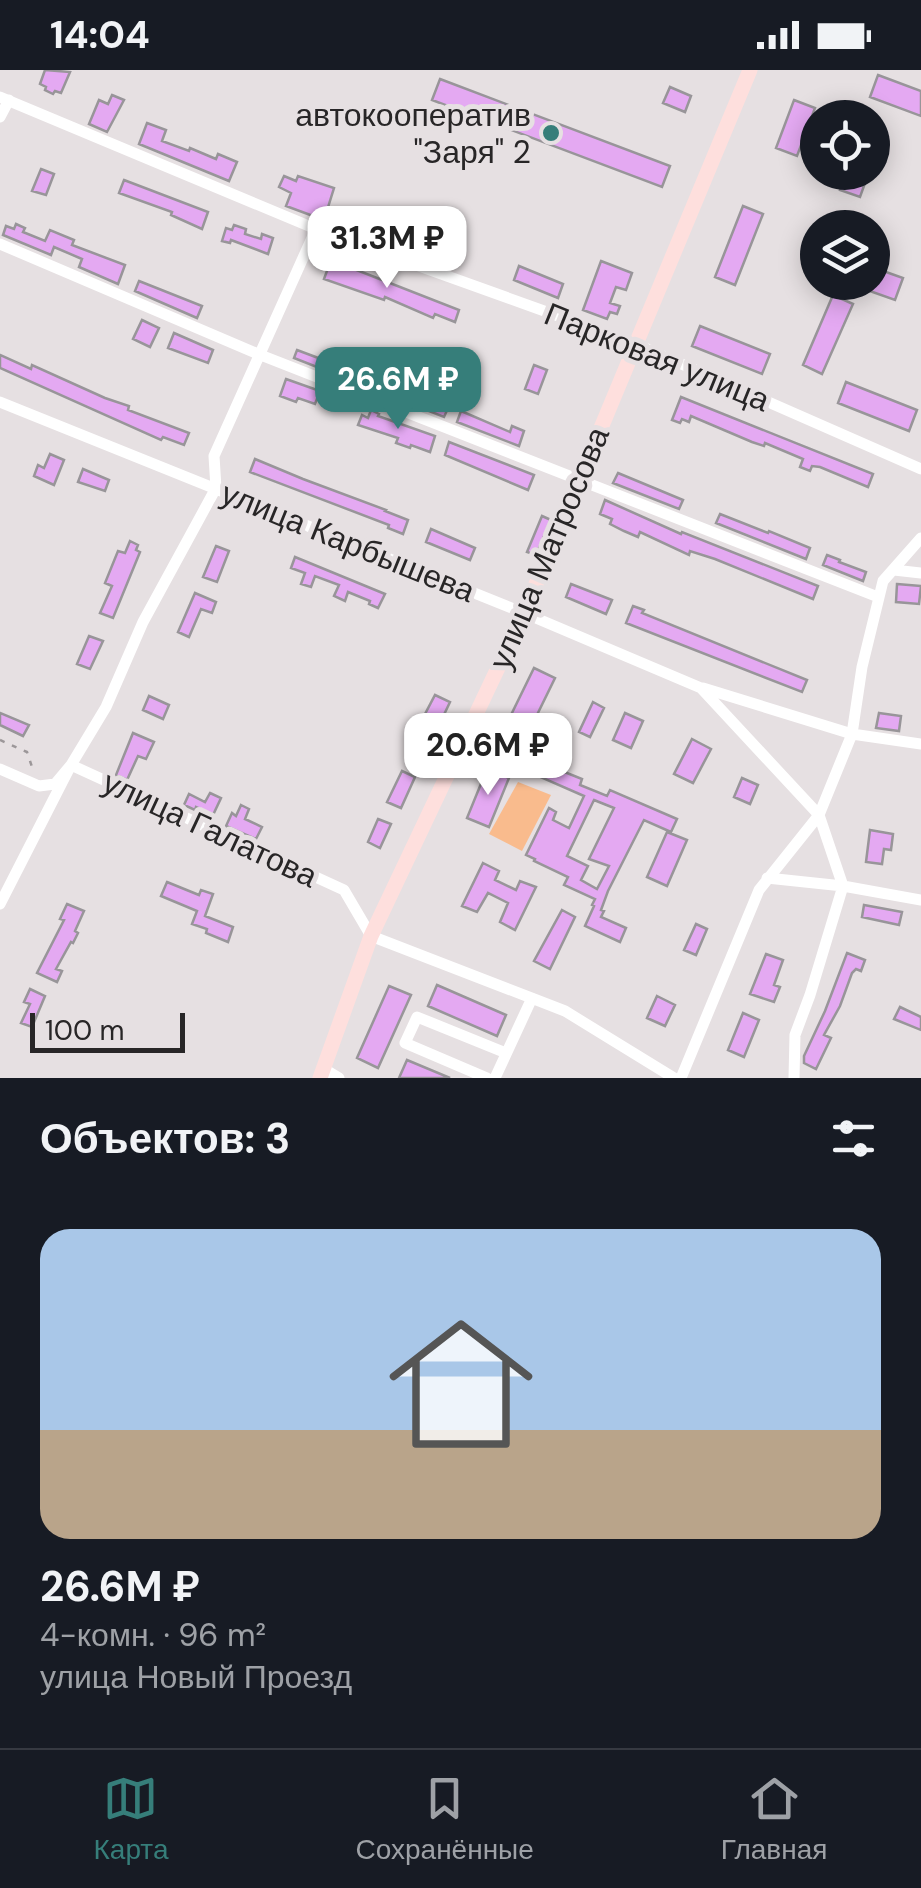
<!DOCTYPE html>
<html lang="ru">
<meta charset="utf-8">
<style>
:root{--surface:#171b24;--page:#20242c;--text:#f1f3f6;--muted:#9ea1a6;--line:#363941;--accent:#367e7a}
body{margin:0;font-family:"DM Sans",sans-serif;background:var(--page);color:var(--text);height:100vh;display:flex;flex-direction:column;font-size:38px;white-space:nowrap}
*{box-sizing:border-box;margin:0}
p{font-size:32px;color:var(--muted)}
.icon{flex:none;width:55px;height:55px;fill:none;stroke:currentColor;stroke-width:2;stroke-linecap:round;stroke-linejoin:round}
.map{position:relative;height:1008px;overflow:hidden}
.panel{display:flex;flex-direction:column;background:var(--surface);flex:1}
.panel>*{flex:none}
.controls{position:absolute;left:800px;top:30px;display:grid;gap:20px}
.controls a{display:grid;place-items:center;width:90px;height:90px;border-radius:50%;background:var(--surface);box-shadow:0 5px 25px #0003;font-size:50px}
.scale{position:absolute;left:30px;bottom:25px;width:155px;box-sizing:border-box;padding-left:10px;border:5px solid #282627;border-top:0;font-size:28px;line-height:35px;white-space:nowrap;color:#282627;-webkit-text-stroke:8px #e6e0e2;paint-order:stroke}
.price{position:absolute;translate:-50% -85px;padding:0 22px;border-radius:20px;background:#fff;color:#222;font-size:32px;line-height:65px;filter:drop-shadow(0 2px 5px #0008)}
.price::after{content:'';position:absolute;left:50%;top:60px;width:30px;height:22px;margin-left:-15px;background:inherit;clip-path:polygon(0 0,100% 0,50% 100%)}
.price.active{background:var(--accent);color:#fff}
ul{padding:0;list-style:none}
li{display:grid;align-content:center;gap:20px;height:530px;padding:0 40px}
li span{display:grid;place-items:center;height:310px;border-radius:30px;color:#555}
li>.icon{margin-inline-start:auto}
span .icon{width:180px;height:180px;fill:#fffc;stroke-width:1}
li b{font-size:42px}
h2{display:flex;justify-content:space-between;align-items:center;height:120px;padding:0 40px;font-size:42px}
.status{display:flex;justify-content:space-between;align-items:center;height:70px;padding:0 50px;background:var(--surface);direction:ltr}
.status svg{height:28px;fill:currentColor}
.dock{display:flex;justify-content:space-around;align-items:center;height:140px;border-top:2px solid var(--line);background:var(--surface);font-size:28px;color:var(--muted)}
.dock a{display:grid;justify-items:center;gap:5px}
.dock .active{color:var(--accent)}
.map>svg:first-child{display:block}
</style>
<div class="status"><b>14:04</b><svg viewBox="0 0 49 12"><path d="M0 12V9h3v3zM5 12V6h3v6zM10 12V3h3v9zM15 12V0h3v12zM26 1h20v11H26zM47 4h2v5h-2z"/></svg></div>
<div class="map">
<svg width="921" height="1008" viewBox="0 0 921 1008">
<rect width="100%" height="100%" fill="#e6e0e2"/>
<path fill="#f9bb8d" d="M518 712 551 725 522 781 489 764Z"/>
<path fill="#e4a9f2" stroke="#989599" stroke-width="2.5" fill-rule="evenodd" d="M45 0 70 2 61 23 55 21 53 24 45 20 46 17 40 14Z
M878 5 921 21V46L870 27Z
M440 9 670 96 662 117 432 30Z
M670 17 691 26 685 42 663 33Z
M112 25 124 30 107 62 89 54 99 30 108 34Z
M794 30 815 38 797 86 776 78Z
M147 53 166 60 162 71 189 81 190 78 216 89 218 84 237 92 229 111 139 74Z
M41 99 54 104 46 125 32 121Z
M847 102H869L860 127 840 120Z
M284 106 296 111 298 106 334 118 324 150 286 136 291 123 279 117Z
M124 110 208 142 202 159 171 145 172 142 119 123Z
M743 136 763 144 735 215 715 207Z
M16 154 25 158 23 162 45 171 50 160 74 170 72 175 125 195 118 214 79 197 82 189 54 177 51 185 3 165 6 156 14 159Z
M234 155 246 159 245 164 261 169 262 164 273 168 268 184 231 170 230 173 222 171 226 158 232 160Z
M331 190 459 240 455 252 435 244 433 248 385 227 384 230 324 209Z
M601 191 632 203 626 220 616 217 610 233 620 236 617 244 610 242 607 249 583 240Z
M519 196 563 214 558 228 514 210Z
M872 197 903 208 895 230 850 214 872 212Z
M139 211 202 236 197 248 135 221Z
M833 225 853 234 822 304 803 295Z
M142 250 159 258 150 277 133 269Z
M700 256 770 284 762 304 692 276Z
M174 263 213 280 208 293 168 278Z
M297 280 321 289 322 286 370 305 392 311 406 316 404 320 449 336 444 347 294 288Z
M0 285 31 299 32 295 105 328 129 336 128 340 189 363 184 375 163 367 161 370 0 298Z
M534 295 547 300 538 324 525 319Z
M286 309 320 321 315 334 298 328 296 332 280 326Z
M846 312 917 340 909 361 838 333Z
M681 327 873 404 868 417 820 397 812 396 810 401 800 397 803 389 765 373 764 376 752 372 691 346 689 352 682 349 680 353 672 350Z
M371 340 379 344 378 346 435 366 430 382 411 375 410 378 396 373 398 368 358 355 362 345 368 348Z
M461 341 510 362 512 356 524 361 519 376 457 352Z
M449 372 534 405 528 420 445 385Z
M50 384 64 390 54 415 34 406 38 395 44 398Z
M255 389 303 409 386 440 385 441 408 450 403 464 388 458 389 455 250 402Z
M83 399 109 410 105 421 78 412Z
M618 403 683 430 679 439 613 413Z
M605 430 681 464 682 462 818 516 813 529 715 489 690 481 689 485 640 462 638 467 624 461 610 454 612 449 600 444Z
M720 444 768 463 769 461 810 478 806 489 716 453Z
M542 446 551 450 536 485 527 482Z
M431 459 475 478 470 490 426 472Z
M130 471 138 475 136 480 140 482 113 548 100 543 112 516 105 513 118 481 125 483Z
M216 476 229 481 217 512 203 507Z
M827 485 840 490 839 492 866 502 863 511 823 495Z
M295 487 385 524 378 538 369 534 370 531 348 522 345 531 334 526 339 515 315 506 311 517 301 514 305 503 291 498Z
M571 514 612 530 606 544 566 527Z
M897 514 921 516 919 534 896 532Z
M195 523 216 532 212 543 201 539 189 567 178 562Z
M633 536 644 540 642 543 807 610 802 622 626 553Z
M89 566 103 571 90 599 77 594Z
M534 598 555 608 533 653 512 643Z
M435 625 450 632 430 674 418 669 428 647 424 646Z
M149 626 169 635 163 649 143 640Z
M593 632 604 638 590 667 579 662Z
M0 643 29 655 23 666 0 655Z
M625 643 643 651 631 678 613 670Z
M879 643 901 646 899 661 876 658Z
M133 663 154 672 146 689 138 686 127 710 116 705Z
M692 669 711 679 693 713 674 704Z
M525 682 543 690 544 686 564 696 562 701 582 709 580 715 607 726 610 720 677 749 671 762 644 750 608 821 601 840 604 841 601 847 626 858 620 872 585 856 594 836 592 835 595 829 564 815 568 807 534 791 535 789 526 785 549 738 556 742 553 750 569 758 584 726 538 706 539 704 519 695ZM594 730 614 738 589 789 609 796 597 819 581 810 588 796 567 786Z
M487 699 509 708 489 757 467 748Z
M402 701 415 707 401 738 387 732Z
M742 708 758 715 750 734 734 727Z
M210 723 221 728 213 745 196 737 195 740 184 735 189 724 205 732Z
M241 735 249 739 245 749 262 757 256 769 226 756 232 743 236 746Z
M378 749 391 754 380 778 368 772Z
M870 760 893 764 891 780 884 779 882 794 866 792Z
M667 762 687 770 667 816 647 807Z
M483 793 499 801 495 810 516 820 520 811 536 817 515 860 500 852 508 833 488 823 477 842 462 836Z
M167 812 199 825 201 820 213 824 205 846 233 857 228 872 206 863 207 859 192 854 197 841 161 826Z
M67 834 84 841 75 861 78 863 73 873 71 872 56 899 62 901 57 912 37 903 64 850 60 849Z
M864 835 902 842 899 855 862 847Z
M562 840 575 847 550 899 534 891Z
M696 854 707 859 696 885 684 880Z
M847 883 865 890 861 901 856 899 852 903 840 936 824 965 831 968 816 999 804 993V986L825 941Z
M766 884 783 890 774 915 780 917 774 932 750 924Z
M437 915 506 945 497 966 428 936Z
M389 916 411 925 378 998 357 988Z
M30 919 45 926 32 957 21 953 30 934 24 932Z
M657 926 675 935 665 956 647 948Z
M900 937 921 947V960L894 949Z
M743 943 759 950 744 987 728 980Z
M407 990 450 1008H399Z"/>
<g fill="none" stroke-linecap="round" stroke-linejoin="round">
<path stroke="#9c9799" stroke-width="2.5" stroke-dasharray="5 8" stroke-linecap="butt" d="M0 670 27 682 33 700"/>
<path stroke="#fff" stroke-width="11" d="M0 27 316 159 636 274 921 399
M0 47 9 30
M0 174 258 284 878 527
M0 332 524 543 701 618 819 745 843 816 810 925 795 965 794 1008
M894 500 921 503
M703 618 852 664 921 674
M0 699 39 716 55 714 71 695 344 820 371 866 565 941 674 1008
M767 808 843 816 921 830
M0 834 71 695 106 637 143 552 216 418 214 386 316 159
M324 999 339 1008
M487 1008 405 973 417 947 506 983
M495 1008 532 928
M681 1008 759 820 819 745 852 664 862 597 883 511 921 468"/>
<path stroke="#fedfdd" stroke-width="15" d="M320 1008 371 866 524 543 750 0"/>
</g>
<circle fill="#367e7a" stroke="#e6e0e2" stroke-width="4" cx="551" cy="63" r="10"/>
<g text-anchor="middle" stroke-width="10" stroke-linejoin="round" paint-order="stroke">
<g font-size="32" fill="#282627" stroke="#e6e0e2" text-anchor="end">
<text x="531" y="56">автокооператив<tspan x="531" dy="37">"Заря" 2</tspan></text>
</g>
<g font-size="32" fill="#282627" stroke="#e6e0e2">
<text transform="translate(657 287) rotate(22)" y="11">Парковая улица</text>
<text transform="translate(348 472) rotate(22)" y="11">улица Карбышева</text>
<text transform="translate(549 478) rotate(-67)" y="11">улица Матросова</text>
<text transform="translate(210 759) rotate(25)" y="11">улица Галатова</text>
</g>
</g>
</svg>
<div class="controls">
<a><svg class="icon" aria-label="locate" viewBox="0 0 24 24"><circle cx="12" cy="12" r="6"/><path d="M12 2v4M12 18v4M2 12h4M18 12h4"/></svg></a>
<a><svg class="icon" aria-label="layers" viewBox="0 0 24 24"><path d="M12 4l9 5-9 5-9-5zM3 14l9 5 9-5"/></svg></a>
</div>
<div class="scale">100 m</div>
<b class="price" style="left:387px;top:221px">31.3M ₽</b>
<b class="price active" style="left:398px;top:362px">26.6M ₽</b>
<b class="price" style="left:488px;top:728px">20.6M ₽</b>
</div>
<section class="panel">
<h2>Объектов: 3<svg class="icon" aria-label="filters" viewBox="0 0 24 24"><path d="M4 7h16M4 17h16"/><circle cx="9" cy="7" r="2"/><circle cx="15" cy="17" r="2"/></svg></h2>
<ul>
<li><span style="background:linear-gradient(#a9c7e8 65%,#b9a48a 0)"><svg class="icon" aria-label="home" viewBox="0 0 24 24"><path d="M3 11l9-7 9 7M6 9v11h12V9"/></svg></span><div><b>26.6M ₽</b><p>4-комн. · 96 m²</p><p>улица Новый Проезд</p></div></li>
</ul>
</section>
<nav class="dock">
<a class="active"><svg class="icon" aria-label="map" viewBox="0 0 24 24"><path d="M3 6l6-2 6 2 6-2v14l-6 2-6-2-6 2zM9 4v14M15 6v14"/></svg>Карта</a>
<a><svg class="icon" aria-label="saved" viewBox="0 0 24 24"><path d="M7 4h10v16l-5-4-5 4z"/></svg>Сохранённые</a>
<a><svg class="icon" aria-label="home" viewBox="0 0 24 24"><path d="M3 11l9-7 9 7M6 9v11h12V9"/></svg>Главная</a>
</nav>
